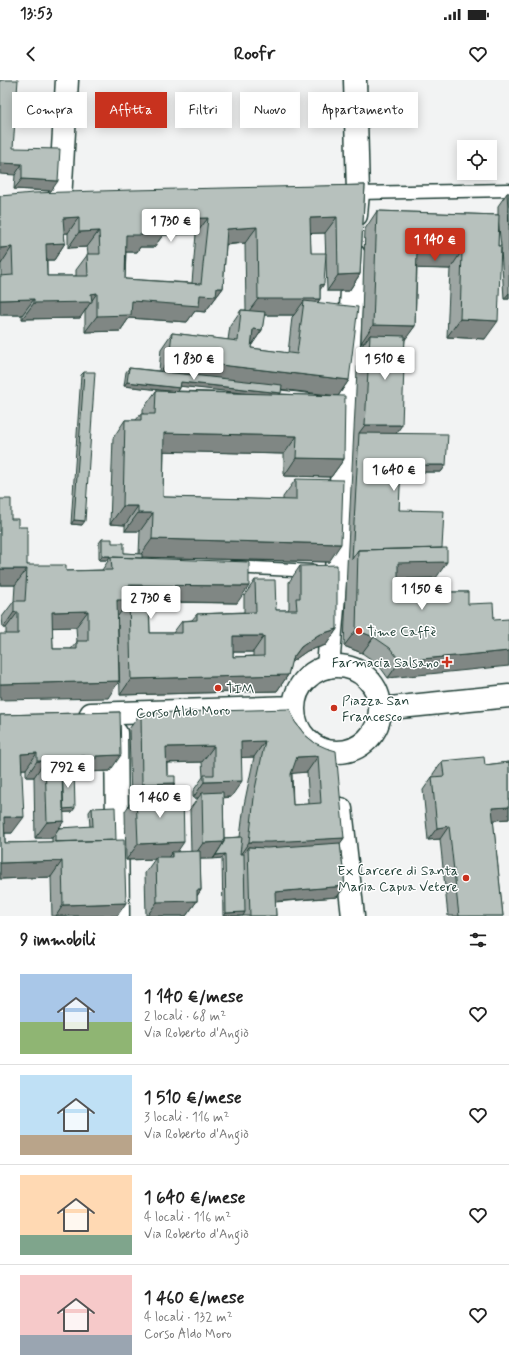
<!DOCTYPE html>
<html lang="it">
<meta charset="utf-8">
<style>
:root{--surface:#fff;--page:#f2f2f2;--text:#222;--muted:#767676;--line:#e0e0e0;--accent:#c8321e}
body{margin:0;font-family:Mynerve,sans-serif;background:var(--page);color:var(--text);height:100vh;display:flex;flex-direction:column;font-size:15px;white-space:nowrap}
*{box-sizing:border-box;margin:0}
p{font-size:13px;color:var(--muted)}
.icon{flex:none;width:22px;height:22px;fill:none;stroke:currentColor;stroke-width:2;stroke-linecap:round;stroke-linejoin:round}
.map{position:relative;height:836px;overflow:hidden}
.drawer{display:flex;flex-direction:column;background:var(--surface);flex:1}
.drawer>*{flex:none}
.top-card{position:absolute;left:12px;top:12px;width:485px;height:36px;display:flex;gap:8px}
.tools{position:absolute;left:457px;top:60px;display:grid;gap:8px}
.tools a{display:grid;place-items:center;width:40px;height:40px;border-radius:0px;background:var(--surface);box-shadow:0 2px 10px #0003;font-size:20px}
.price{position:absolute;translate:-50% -34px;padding:0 9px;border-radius:4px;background:#fff;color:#222;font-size:13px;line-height:26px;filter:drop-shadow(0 1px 2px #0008)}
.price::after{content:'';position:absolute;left:50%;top:24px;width:12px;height:9px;margin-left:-6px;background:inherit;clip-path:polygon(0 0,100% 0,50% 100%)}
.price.active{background:var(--accent);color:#fff}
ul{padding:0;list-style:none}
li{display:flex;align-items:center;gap:12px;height:100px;padding:0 20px}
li+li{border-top:1px solid var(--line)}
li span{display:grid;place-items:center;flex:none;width:112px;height:80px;border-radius:0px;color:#555}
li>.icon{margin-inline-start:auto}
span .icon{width:48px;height:48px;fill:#fffc;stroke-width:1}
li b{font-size:17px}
h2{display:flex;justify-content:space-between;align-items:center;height:48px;padding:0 20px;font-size:17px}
.tag{padding:0 14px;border-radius:0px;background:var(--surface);box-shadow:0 2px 10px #0003;font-size:14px;line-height:36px}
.tag.active{background:var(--accent);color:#fff}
.status{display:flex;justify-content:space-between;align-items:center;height:28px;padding:0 20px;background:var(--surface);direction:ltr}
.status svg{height:11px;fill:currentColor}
header{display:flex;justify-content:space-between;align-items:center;height:52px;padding:0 20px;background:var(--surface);font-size:18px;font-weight:800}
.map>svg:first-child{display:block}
</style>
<div class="status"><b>13:53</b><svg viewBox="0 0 49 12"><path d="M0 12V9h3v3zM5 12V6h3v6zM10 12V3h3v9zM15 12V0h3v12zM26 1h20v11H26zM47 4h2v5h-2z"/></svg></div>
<header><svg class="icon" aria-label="back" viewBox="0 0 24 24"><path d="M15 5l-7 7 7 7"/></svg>Roofr<svg class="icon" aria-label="heart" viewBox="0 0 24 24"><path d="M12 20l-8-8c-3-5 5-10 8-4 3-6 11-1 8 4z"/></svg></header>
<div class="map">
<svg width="509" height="836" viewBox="0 0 509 836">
<rect width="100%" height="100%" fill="#f2f3f3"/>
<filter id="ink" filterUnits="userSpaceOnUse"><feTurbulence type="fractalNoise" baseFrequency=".025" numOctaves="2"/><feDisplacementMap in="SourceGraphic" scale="8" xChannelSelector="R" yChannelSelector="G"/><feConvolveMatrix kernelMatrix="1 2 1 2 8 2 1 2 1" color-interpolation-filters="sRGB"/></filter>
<g filter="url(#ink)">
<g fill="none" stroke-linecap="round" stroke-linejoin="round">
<g stroke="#1f3d34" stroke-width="15">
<path id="service" d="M358 113 509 110
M233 487 313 491"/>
</g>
<g stroke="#1f3d34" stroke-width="25">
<path id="minor" d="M355 0 358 113 356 135
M60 120 67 0
M328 587 336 492 354 175
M116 653 118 836"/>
</g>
<g stroke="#1f3d34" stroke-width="25">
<path id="secondary" d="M294 629a43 43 0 1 1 86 0a43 43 0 1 1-86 0Z
M380 629 509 616
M91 634 294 627
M341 729 353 836"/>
</g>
<use href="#service" stroke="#fff" stroke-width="12"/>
<use href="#minor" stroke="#fff" stroke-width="22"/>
<use href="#secondary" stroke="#fff" stroke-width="22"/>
</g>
<path fill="#9da6a3" stroke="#1f3d34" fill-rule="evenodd" d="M13 68 51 111 14 109 15 95Z
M365 105 360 194 349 211H327L325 153H310L311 173 320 210V219L318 222 349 300 338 316 344 379 331 397 284 396V374L164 371 163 417 283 420V417L296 399 329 482 142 477V478L237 523 149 522 150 553H173L182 541 192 540 197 534 244 532V516L255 500 276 530H288L289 528V502L300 486 337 549 326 565 307 571 291 582 288 595 277 611 120 615 118 545 108 618 6 554V548H3L2 537 14 521 15 505H0V419L11 439 18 447 27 485 66 491 102 490 108 481V480H99V463L102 459 112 463 124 473 139 474 140 451H125V445L110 444 113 358 125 340H136L141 334H143V329L156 311H174L124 306 126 292 129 288 159 291 161 269 172 253 228 260 230 246 241 230H246L245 163 226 165 223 208 205 232 195 231 187 242 129 238 120 251 85 252V230L80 238 22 239V235H0V196H1L0 116ZM64 153H68V168L87 167 88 174 76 190V196H47V180H54L65 163ZM196 154 192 203 125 199 126 172H137L140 167H154L163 155ZM264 235H294L292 237 288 273 251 268V266L262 250ZM180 306 248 313 178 311 180 308ZM281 310 331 316 280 314ZM52 547H76L77 562 71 569H53ZM233 572H253V576L233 577Z
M507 113H509V219H504L501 168 485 259 447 257 450 189 417 188 415 246 405 259 396 354 446 385 441 392H400L399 430 436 498 398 499V512H468L388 598 378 584 362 573 344 566 347 486 358 271 364 263H361L365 149 377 131 498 135V126ZM498 138 501 166H498Z
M84 292 82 445 71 444 81 295Z
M120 632 110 691 86 692 85 695H74L72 732H63L59 748 90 747 89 732 92 728 117 836H52L51 797 0 799V635ZM22 689H26V697H34L35 758H52V762L5 763V753H12Z
M141 633 295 642 305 655 315 663 344 758 340 763 345 806 337 817 275 822 276 836H223L222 778 200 779 201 810 197 816V821L186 836H146L145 793 155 779 126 780 125 731 133 720H131L129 649ZM241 677H254L244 725 240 757 224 758 223 718 231 717ZM202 682 203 697 193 711V718H198L190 729 191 772H178L167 715 175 703 167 696V683ZM307 692 309 724 293 725 292 693Z
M442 681 485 685 509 682V739L493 740 503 836H448L440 759 428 760 423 710 432 697H433V694Z"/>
<path fill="#808784" stroke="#1f3d34" d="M0 83 22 84 15 95 0 94Z
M22 99 58 101 51 111 14 109Z
M79 137 68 153 52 154 63 138Z
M337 137 325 153 298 154 310 138Z
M208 138 196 154 163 155 154 167H140L137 172H115L126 155 148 151 165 139Z
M257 147 245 163 216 165 227 149Z
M99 151 87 167 68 168 79 152Z
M65 163 54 180H35L46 164Z
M12 167 1 184H0V168Z
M417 170 462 171 450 189 404 188Z
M360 194 349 211H327L338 195Z
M324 204 314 219H320L309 235 304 221 294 235H246L258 219 320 205Z
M217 208H223L205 232 195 231 187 242 129 238 120 251 85 252 97 236 132 221 200 215Z
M97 213 80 238 22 239 34 223 91 214Z
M509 213V219H504Z
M34 219 22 235H0V220Z
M460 239 498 241 485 259 447 257Z
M373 245 415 246 402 264 370 255 364 263H361Z
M253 249 262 250 251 266Z
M169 279 349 300 338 316 158 295Z
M127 302 180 308 177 312 124 306Z
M181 302 281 313 278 317 178 306Z
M365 345H402L391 361 359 353Z
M164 353 297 356 284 374 151 371Z
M296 378 344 379 331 397 284 396Z
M401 385H446L441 392H395Z
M123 426H138L125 445 110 444Z
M138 433H153L140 451H125Z
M74 440 85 441 82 445 71 444Z
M152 459 341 464 329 482 139 477Z
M102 476H110L108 480H99Z
M358 479 447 482 436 498 387 499Z
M0 489H27L15 505H0Z
M129 505 249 506 237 523 129 521V520L118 536 106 537Z
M88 531 76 547 41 548 52 532Z
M14 532H18L6 548H3Z
M337 549 326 565 307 571 290 583 288 595 277 611 120 615 131 599 281 595 301 567 318 555Z
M356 550 374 557 362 573 344 566Z
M233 556H264L253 572H222Z
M509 571V586L388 598 400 581Z
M119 601 108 618 0 620V604Z
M265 661 254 677 230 678 241 662Z
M214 666 202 682 155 683 166 667Z
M37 673 26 689 10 690 21 674Z
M121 675 110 691 86 692 85 695H74L85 679 96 676Z
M85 676 73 693H53L62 677Z
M318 676 307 692 286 694 297 677Z
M37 681H45L34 697H26Z
M242 701 231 717 202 718V713L198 718H193L204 702Z
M175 703 164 719 136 715 133 720H131L142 704Z
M509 727V739L483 741 492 728Z
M75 728 72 732 52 733 54 729Z
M4 737H24L12 753H0Z
M64 741 52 758H35L47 742Z
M449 746 440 759 428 760 437 748Z
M344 758 333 774 248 767 241 778H238L249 762Z
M184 762 173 778 172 777V772L167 779 156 777 155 779 126 780 138 764Z
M224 762 213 779H192L203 763Z
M225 774 222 778 213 779 216 775Z
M62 781 51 797 0 799V783Z
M345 806 337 817 268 822 275 812Z
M197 810H201L193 821H197L186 836H147L157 822Z
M126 823 117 836H56L63 825Z
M245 832 243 836H224L226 833Z"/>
<path fill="#b7c1bd" stroke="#1f3d34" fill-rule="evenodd" d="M0 0H18L13 68 60 69 58 101 22 99V84L0 83Z
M365 105 360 194 338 195 337 137 310 138 311 173H326L324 204 320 205V219H258L257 147 227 149 223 208H217L216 216 200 215 199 226 132 221 131 235 97 236V213L91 214 92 222 34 223V219L0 220V196L13 195 12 167 0 168V116L33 113 132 110ZM79 137V152L99 151 100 174H87L88 196H47L46 164 65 163 63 138ZM208 138 201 204 125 199 126 155H149L148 151H166L165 139Z
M507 113H509V145Z
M377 131 499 135 498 166H501L498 241 460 239 462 171 417 170 415 246 373 245Z
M304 221 358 227 349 300 169 279 172 253 238 261 241 230 265 232 262 250 253 249 251 268 297 274Z
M370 255 405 256 402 345H365Z
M129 288 282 305 281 313 181 302 180 308 127 302Z
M84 292H95L85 441 74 440Z
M156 311 345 316 344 379 296 378 297 356 164 353 163 417 296 420V399L343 400 341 464 152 459 153 433H138V426H123L125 340H141V334H155Z
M359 353 448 354 446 385H401L399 430 444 431 442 468 358 470 352 479Z
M0 419H11V439H18V447H27V485H66V491L112 490 111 477 249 482V506L129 505V520H149L150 553H182V541L197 540V534L256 532 255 500H275L276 530H297L296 518H300V486L337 485V549L318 555 301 567 292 579 288 595 131 599 129 520H117L119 601 0 604V554H18V532H14V521H25L27 489H0ZM88 531V561H77V569H53L52 532ZM233 556H264V576L233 577Z
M102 459H112V463H124V473L142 474V478L110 477V476H102Z
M447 468V482L398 483V512H468V524L493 523 494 540 509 539V571L400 581 390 568 374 557 356 550 358 470Z
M290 629 295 642 305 655 315 663 326 668 336 671 344 758 271 762H249L255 709 265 661 241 662 242 701 204 702V695H214V666L166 667 167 696H175V703L142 704 141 633ZM318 676 321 723 293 725 291 694 297 677Z
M120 632 121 675 96 676V679H85V676L62 677 64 741 47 742 45 681H37V673L21 674 24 737H4L5 763 124 760 126 823 63 825 62 781 0 783V635Z
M484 677 485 685 509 682V727L492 728 503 836H459L449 746 437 748 432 697 444 696 442 681Z
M62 689H74L75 728 63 729Z
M223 712 224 762 203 763 202 713Z
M183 714 184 762 138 764 136 715Z
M115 727 116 760 55 762V754L59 748 93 746 92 728Z
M242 757 240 774H244L245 832 226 833 225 774 216 775 224 762V758Z
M340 763 345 806 275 812 276 836H250L248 767 267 768Z
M200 771 201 810H197V821L157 822 156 777H172V772Z"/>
</g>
<g fill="#c8321e" stroke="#fff" stroke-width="1.5">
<circle cx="359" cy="551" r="4"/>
<path d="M445 576h4v4h4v4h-4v4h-4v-4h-4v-4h4z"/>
<circle cx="218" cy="608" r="4"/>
<circle cx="334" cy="628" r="4"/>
<circle cx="466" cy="798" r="4"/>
</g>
<g text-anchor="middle" stroke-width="3" stroke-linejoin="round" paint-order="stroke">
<g font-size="14" fill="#1f3d34" stroke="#fff" text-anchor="start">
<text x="367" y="556">Time Caffè</text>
<text x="439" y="587" text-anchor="end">Farmacia Salsano</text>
<text x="226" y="613">TIM</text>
<text x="342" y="625">Piazza San<tspan x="342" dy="16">Francesco</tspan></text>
<text x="458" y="795" text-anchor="end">Ex Carcere di Santa<tspan x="458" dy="16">Maria Capua Vetere</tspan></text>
</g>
<g font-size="14" fill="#1f3d34" stroke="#fff">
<text transform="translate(183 631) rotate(-2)" y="5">Corso Aldo Moro</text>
</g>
</g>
</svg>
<div class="tools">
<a><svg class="icon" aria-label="locate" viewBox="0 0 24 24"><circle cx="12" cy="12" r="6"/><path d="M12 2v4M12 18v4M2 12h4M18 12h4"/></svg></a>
</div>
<b class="price" style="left:171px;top:163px">1 730 €</b>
<b class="price active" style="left:435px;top:182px">1 140 €</b>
<b class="price" style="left:194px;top:301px">1 830 €</b>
<b class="price" style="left:385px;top:301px">1 510 €</b>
<b class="price" style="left:394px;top:412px">1 640 €</b>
<b class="price" style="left:422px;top:531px">1 150 €</b>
<b class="price" style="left:151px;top:540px">2 730 €</b>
<b class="price" style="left:68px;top:709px">792 €</b>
<b class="price" style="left:160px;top:739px">1 460 €</b>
<div class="top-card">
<a class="tag">Compra</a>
<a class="tag active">Affitta</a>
<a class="tag">Filtri</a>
<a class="tag">Nuovo</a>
<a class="tag">Appartamento</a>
</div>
</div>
<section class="drawer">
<h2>9 immobili<svg class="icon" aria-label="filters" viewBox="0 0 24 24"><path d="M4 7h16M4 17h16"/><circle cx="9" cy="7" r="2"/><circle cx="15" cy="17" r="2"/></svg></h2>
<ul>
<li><span style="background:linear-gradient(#a9c7e8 60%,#8fb573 0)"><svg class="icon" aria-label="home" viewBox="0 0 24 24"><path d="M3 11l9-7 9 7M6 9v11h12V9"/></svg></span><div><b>1 140 €/mese</b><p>2 locali · 68 m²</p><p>Via Roberto d'Angiò</p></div><svg class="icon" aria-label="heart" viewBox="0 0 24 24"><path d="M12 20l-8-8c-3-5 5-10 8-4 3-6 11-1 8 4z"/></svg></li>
<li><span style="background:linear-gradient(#bfe0f5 75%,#b9a48a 0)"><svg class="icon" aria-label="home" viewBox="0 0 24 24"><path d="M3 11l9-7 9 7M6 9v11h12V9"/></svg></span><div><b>1 510 €/mese</b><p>3 locali · 116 m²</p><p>Via Roberto d'Angiò</p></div><svg class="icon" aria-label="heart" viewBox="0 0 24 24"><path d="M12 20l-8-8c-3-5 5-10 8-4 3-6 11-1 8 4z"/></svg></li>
<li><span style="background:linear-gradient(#ffd9b3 75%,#7fa58c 0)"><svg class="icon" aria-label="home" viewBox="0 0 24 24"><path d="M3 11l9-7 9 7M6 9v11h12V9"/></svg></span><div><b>1 640 €/mese</b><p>4 locali · 116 m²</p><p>Via Roberto d'Angiò</p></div><svg class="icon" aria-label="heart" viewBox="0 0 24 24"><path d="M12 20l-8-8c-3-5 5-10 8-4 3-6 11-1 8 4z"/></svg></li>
<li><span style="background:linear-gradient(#f6c9c9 75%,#9aa5b1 0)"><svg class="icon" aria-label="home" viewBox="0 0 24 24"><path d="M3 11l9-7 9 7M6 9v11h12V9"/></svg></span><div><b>1 460 €/mese</b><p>4 locali · 132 m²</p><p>Corso Aldo Moro</p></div><svg class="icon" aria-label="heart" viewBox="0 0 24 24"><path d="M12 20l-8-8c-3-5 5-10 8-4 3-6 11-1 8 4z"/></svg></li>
</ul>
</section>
